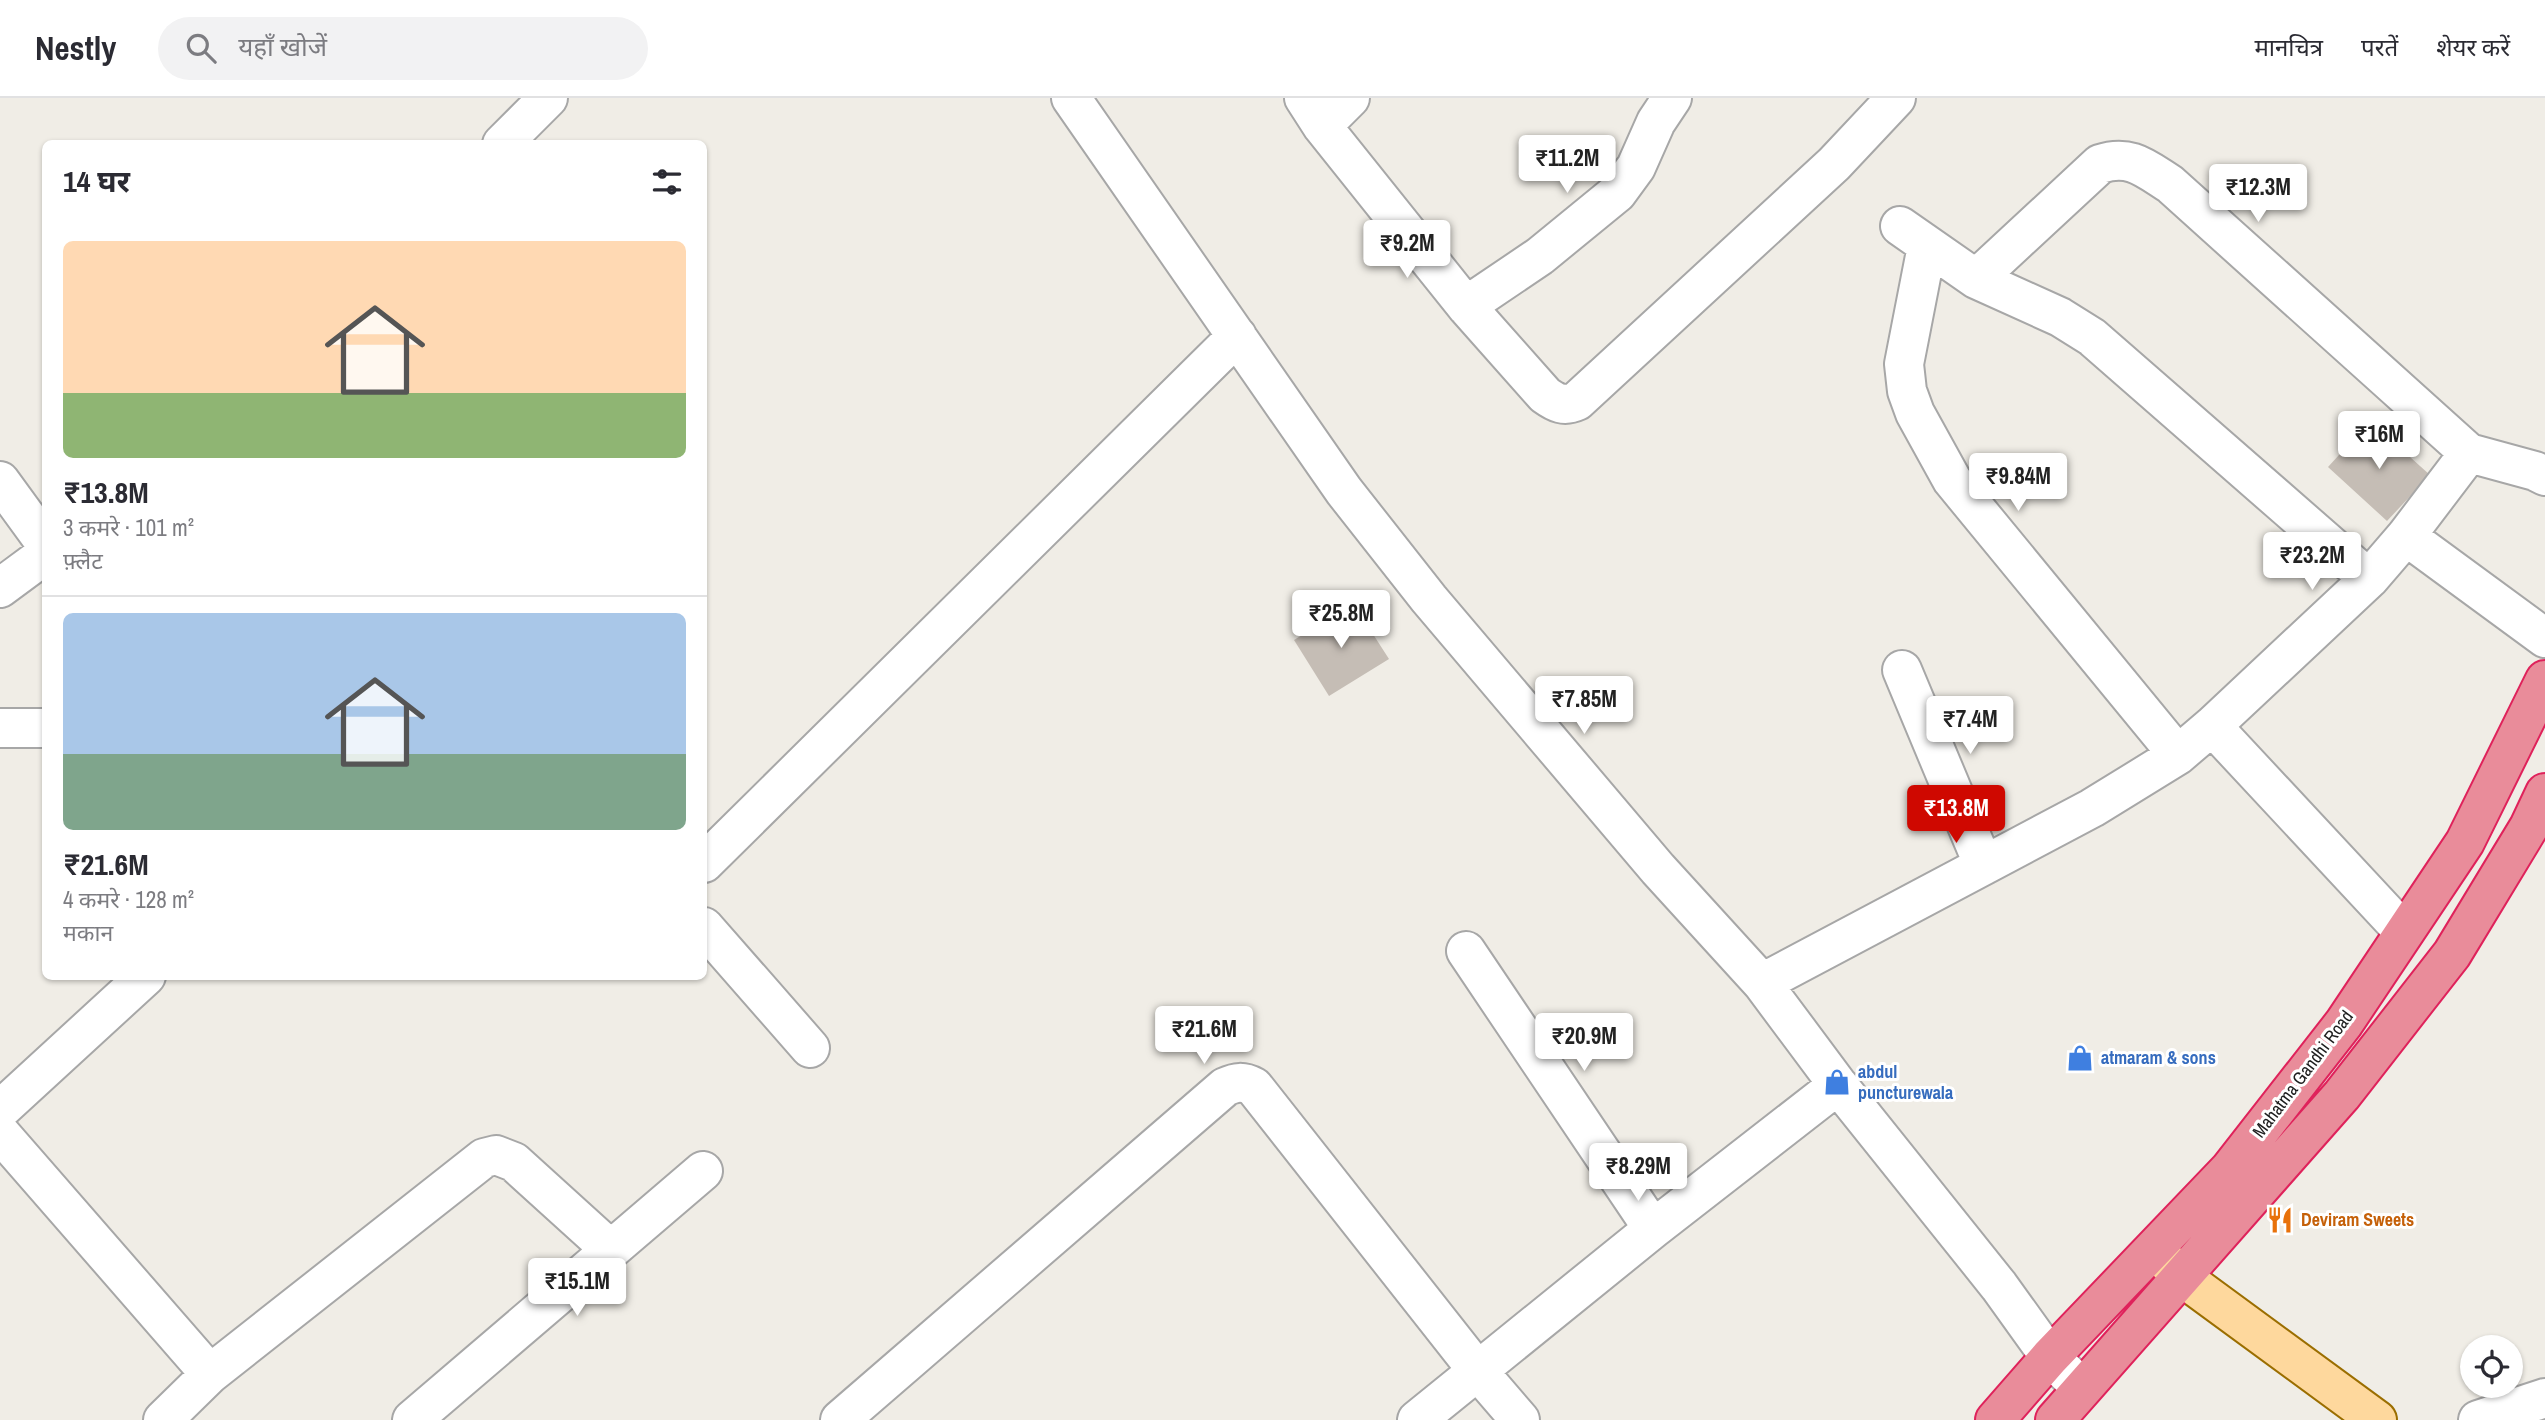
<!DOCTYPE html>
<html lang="hi">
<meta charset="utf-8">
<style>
:root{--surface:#fff;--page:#f2f2f3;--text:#2b2b33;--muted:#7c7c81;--line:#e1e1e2;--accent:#cf0800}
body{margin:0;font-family:"Archivo Narrow","Noto Sans Devanagari",sans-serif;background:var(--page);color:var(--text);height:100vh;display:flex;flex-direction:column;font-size:26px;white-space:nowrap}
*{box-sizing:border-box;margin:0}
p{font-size:23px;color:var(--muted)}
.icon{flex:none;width:38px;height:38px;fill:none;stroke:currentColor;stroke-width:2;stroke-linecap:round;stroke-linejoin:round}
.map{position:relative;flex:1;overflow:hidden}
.drawer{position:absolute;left:42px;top:42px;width:665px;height:840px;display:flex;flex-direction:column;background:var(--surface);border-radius:10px;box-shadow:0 2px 5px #0004}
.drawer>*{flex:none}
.fabs{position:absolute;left:2460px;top:1237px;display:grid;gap:14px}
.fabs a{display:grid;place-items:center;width:63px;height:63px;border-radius:50%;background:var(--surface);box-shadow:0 2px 5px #0004;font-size:35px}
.price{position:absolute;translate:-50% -60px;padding:0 16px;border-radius:7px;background:#fff;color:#222;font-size:23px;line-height:46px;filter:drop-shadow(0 2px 4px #0008)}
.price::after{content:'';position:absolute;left:50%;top:42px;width:21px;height:16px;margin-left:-10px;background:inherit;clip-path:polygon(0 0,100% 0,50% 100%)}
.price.active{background:var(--accent);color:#fff}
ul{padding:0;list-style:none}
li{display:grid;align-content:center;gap:14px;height:371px;padding:0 21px}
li+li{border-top:2px solid var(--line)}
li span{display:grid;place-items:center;height:217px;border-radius:10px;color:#555}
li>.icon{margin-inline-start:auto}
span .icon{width:126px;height:126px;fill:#fffc;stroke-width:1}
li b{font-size:30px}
h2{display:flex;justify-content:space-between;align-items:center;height:84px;padding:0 21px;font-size:30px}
header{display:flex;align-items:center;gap:42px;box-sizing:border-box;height:98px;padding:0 35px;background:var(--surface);border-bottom:2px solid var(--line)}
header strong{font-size:33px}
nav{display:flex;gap:38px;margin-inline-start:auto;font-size:24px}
.search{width:490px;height:63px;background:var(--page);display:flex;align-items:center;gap:18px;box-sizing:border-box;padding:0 24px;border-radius:38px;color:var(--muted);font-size:26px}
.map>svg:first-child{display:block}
</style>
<header>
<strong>Nestly</strong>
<div class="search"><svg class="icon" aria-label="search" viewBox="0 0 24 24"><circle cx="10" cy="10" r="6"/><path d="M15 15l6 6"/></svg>यहाँ खोजें</div>
<nav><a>मानचित्र</a><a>परतें</a><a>शेयर करें</a></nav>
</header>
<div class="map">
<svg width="2545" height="1322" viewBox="0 0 2545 1322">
<rect width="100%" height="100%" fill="#f0ede6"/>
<path fill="#c5bdb5" d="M2370 323 2430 377 2387 423 2328 369Z
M1353 505 1389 561 1329 598 1294 542Z"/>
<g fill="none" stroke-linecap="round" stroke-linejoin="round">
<g stroke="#a7a7a7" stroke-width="42">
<path id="minor" d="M1071 0 1344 393 1429 501 1658 771 1762 885 1838 987 1999 1188 2050 1259 2082 1290
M1304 0 1322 28 1466 208 1545 297C1556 305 1564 309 1577 303L1834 66 1896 0
M1322 28 1350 0
M502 46 548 0
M1900 128 1976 181 2060 219 2092 239 2369 481
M1927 148 1904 266 1907 293 1915 315 1952 382 2178 657
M1976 181 2100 66C2130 56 2145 70 2170 86L2469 355 2535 373 2545 378
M1466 208 1540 158 1617 95 1636 69 1656 24 1672 0
M0 383 46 446
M2406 438 2545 540
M0 490 46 456
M1902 572 1983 766
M2212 628 2404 834
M0 630H46
M704 765 1237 238
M704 829 810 950
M1466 853 1653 1131
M1762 885 2092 710 2178 657 2212 628 2369 481 2406 438 2469 355
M0 1012 146 878
M0 1035 210 1276
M163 1322 210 1276 484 1060 496 1057 514 1064 611 1152
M412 1322 703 1073
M840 1322 1225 989C1236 984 1243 983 1254 989L1477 1272 1520 1322
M1417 1322 1653 1131 1838 987
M2478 1322 2545 1300"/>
</g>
<g stroke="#9b6e00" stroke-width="42">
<path id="major" d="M2159 1156 2182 1179 2377 1322"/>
</g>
<g stroke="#df225b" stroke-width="42">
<path id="highway" d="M1995 1322 2050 1259 2230 1071 2344 925 2465 744 2545 582
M2055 1322 2342 997 2452 856 2529 729 2545 695"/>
</g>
<use href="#minor" stroke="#fff" stroke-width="38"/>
<use href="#major" stroke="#fed89d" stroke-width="38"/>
<use href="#highway" stroke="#e98c9a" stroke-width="38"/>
</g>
<defs>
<g id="shop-bare" transform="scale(2.1)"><path d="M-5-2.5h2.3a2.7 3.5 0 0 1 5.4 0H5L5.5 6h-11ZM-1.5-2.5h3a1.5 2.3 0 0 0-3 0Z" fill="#3f7fe0" stroke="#fff" stroke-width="2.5" paint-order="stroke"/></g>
<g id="restaurant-bare" transform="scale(2.1)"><path d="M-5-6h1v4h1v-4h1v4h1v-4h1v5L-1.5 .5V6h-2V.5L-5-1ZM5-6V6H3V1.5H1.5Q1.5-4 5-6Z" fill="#e8710a" stroke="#fff" stroke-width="2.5" paint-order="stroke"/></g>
</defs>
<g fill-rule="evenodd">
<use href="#shop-bare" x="2080" y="960"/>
<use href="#shop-bare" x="1837" y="984"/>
<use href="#restaurant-bare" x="2280" y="1122"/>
</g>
<g text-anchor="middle" stroke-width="6" stroke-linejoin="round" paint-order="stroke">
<g font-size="18" font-weight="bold" fill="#366cbe" stroke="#fff" text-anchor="start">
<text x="2101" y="966">atmaram &amp; sons</text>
<text x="1858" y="980">abdul<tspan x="1858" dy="21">puncturewala</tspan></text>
</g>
<g font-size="18" fill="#202020" stroke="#fff">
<text transform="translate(2303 976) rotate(-53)" y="6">Mahatma Gandhi Road</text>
</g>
<g font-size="18" font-weight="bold" fill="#c56008" stroke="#fff" text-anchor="start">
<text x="2301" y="1128">Deviram Sweets</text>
</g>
</g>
</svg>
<div class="fabs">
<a><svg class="icon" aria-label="locate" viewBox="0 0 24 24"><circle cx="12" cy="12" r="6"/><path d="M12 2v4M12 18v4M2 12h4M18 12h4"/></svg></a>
</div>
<b class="price" style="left:1567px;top:97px">₹11.2M</b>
<b class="price" style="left:2258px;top:126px">₹12.3M</b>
<b class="price" style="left:1407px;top:182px">₹9.2M</b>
<b class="price" style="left:2379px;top:373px">₹16M</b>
<b class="price" style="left:2018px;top:415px">₹9.84M</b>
<b class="price" style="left:2312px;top:494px">₹23.2M</b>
<b class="price" style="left:1341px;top:552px">₹25.8M</b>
<b class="price" style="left:1584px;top:638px">₹7.85M</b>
<b class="price" style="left:1970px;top:658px">₹7.4M</b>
<b class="price active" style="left:1956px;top:747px">₹13.8M</b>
<b class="price" style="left:1204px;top:968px">₹21.6M</b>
<b class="price" style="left:1584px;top:975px">₹20.9M</b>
<b class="price" style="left:1638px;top:1105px">₹8.29M</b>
<b class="price" style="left:577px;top:1220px">₹15.1M</b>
<section class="drawer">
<h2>14 घर<svg class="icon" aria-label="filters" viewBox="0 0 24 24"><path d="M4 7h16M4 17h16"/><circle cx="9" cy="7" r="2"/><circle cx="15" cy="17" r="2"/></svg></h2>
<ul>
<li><span style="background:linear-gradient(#ffd9b3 70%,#8fb573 0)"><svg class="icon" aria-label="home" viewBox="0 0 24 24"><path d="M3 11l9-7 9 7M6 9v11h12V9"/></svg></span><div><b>₹13.8M</b><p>3 कमरे · 101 m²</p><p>फ़्लैट</p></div></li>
<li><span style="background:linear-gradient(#a9c7e8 65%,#7fa58c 0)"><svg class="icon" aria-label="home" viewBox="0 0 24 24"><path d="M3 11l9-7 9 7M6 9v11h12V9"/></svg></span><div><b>₹21.6M</b><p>4 कमरे · 128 m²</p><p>मकान</p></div></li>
</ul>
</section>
</div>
